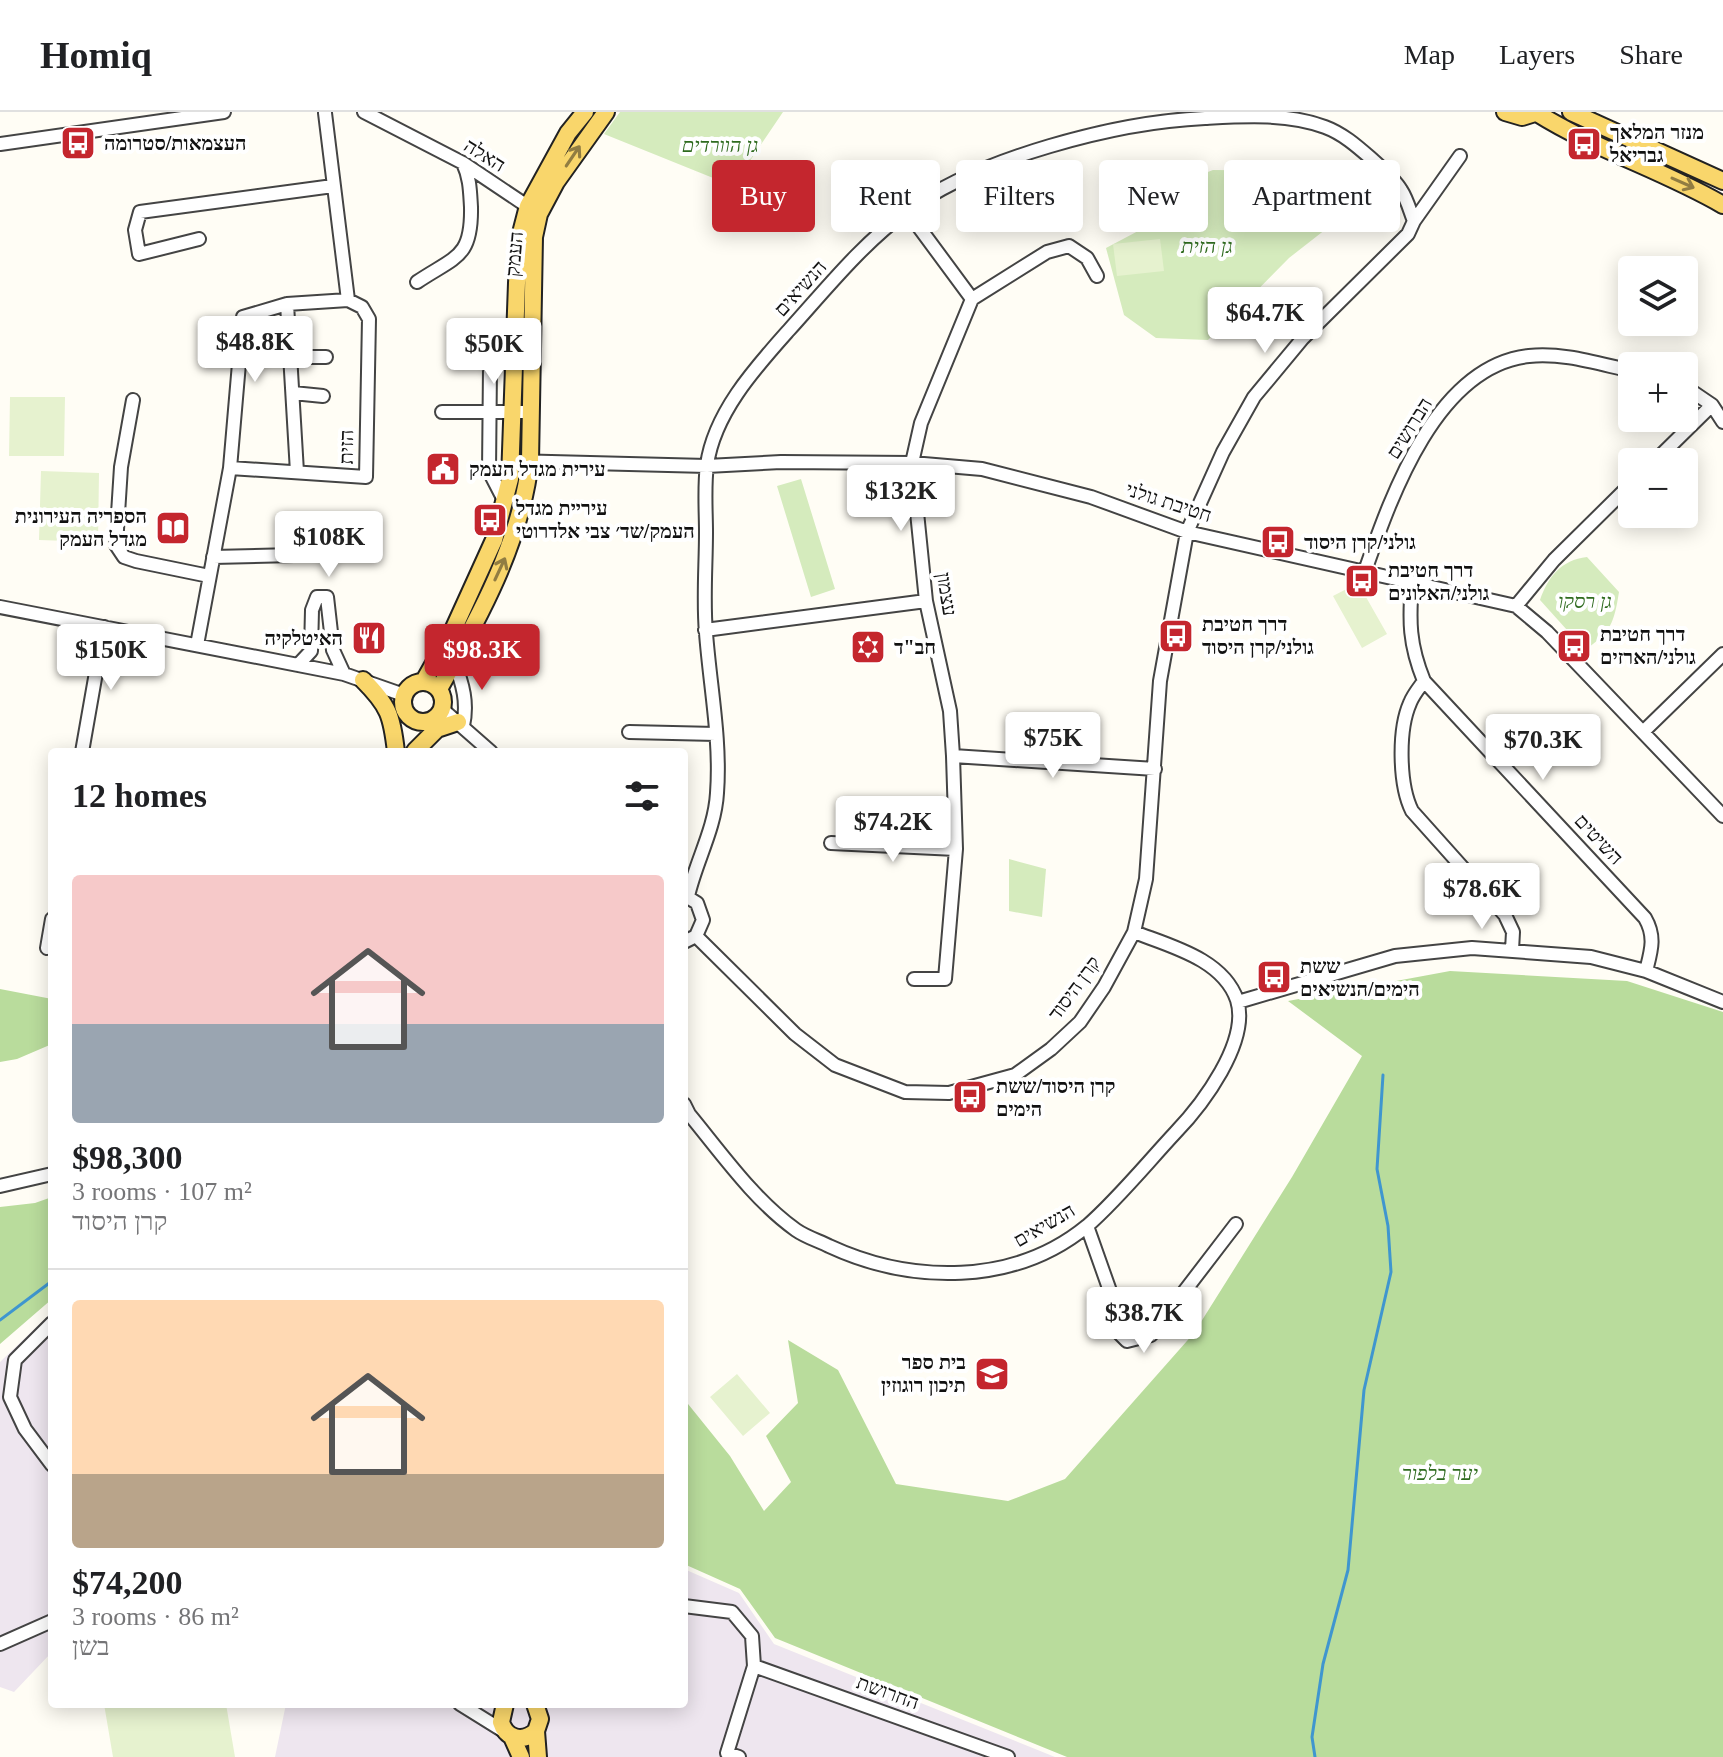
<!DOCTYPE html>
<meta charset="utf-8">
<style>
:root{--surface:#fff;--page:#f2f2f2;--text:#202124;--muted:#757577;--line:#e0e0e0;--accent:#c4262e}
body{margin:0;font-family:"Times New Roman",Heebo,serif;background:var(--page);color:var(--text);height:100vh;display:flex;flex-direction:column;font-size:30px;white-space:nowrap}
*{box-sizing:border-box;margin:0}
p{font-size:26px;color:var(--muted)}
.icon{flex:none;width:44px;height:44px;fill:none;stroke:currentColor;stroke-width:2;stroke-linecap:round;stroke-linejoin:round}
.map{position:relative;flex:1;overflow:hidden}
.sheet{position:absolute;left:48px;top:636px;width:640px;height:960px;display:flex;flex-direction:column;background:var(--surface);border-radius:8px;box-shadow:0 4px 20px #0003}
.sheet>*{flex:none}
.banner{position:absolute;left:712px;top:48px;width:760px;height:72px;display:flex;gap:16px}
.controls{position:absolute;left:1618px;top:144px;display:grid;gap:16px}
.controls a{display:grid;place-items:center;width:80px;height:80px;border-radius:8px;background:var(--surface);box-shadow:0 4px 20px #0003;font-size:40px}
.price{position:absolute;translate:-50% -68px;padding:0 18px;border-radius:8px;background:#fff;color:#222;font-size:26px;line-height:52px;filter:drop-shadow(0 2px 4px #0008)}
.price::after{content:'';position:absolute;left:50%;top:48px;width:24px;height:18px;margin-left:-12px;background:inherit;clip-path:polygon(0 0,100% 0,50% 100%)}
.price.on{background:var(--accent);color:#fff}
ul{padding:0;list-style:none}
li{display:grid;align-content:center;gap:16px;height:424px;padding:0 24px}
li+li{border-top:2px solid var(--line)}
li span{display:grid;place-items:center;height:248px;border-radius:8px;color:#555}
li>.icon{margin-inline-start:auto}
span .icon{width:144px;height:144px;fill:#fffc;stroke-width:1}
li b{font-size:34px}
h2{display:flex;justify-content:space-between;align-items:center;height:96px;padding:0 24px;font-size:34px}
.tag{padding:0 28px;border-radius:8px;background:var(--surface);box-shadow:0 4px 20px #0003;font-size:28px;line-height:72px}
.tag.on{background:var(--accent);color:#fff}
header{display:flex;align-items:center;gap:48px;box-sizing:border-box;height:112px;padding:0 40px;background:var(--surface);border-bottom:2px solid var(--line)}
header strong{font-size:38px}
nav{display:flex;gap:44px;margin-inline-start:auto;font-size:28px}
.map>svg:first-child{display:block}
</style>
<header>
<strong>Homiq</strong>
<nav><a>Map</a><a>Layers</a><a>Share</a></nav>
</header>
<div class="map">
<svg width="1723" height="1645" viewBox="0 0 1723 1645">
<rect width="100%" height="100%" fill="#fffdf5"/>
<path fill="#eee6ef" d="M52 1200V1540L14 1580 0 1575V1250Z
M684 1457 739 1481 774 1532 1055 1645H275L286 1592H684Z"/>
<path fill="#d5ebbd" d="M620 0H783L733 74 604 22Z
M1213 58 1333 59 1367 85 1289 146 1208 228 1156 226 1124 203 1106 136 1140 118 1147 84Z
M801 367 835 477 811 485 777 374Z
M1587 445 1619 480C1614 511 1611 520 1585 538L1540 488C1548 465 1561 448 1587 445Z
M1009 747 1046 757 1042 805 1009 799Z"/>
<path fill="#b9dc9c" d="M1450 859 1627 869 1723 900V1645H1067L775 1526 740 1477 684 1452V1287L730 1344 764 1399 791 1370 766 1324 798 1291 788 1228 838 1258 896 1372 1008 1389 1065 1367 1194 1221 1292 1065 1362 944 1288 889Z
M0 877 52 887V932L17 947 0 950Z
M52 1085V1187L0 1232V1095L35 1091Z"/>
<path fill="#e6f2cf" d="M1160 127 1164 159 1117 164 1113 132Z
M10 285H65L64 344H9Z
M41 359 99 361 98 430 39 428Z
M1358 471 1387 522 1362 536 1333 484Z
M737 1262 770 1301 743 1324 710 1285Z
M104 1592H226L235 1645H113Z"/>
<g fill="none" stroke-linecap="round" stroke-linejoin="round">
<path stroke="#3f96cf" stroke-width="3" d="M0 1208 52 1169
M1315 1645 1312 1625 1323 1552 1348 1458 1364 1278 1391 1160 1388 1114 1377 1057 1383 963"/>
<g stroke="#444" stroke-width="16">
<path id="minor" d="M364 0 463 51 533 98
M0 32 224 0
M907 99 972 187
M199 127 139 142 135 118 140 100 333 74
M417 170C456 144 472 146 471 95 470 79 470 66 463 51
M473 239 490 255 489 359 505 390
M291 245H326
M1684 274 1712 293 1723 310
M293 281 323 284
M133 288 121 355 116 433 124 445 136 449 209 464
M442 300H530
M512 349 707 354 781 350 912 351 982 357 1091 385 1187 420 1516 494 1547 520 1723 704
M1654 350 1712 293
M230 356 243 205 287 192
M297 360 287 192 348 188
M213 445 294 443
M1365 459C1391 385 1436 254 1529 244 1562 240 1599 252 1632 259
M1412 470C1409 509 1409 532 1424 569L1645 806C1656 825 1651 839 1646 859
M1516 494 1554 448 1632 371
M0 495 344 562 404 583
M705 518 926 489
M197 533 230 356 366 365 369 207 362 195 348 188 325 1
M454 550C463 572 468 591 463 614
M298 553 311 539 312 498 317 485H327L333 538 344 562
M1424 569C1419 576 1413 583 1410 591 1398 618 1399 673 1412 699L1505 803 1513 820 1512 838
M442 597 491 640
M1644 619 1723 542
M629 620 716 622
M82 640 104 515
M953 644 1155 657
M831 731 956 737
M684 783 697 791 703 808 696 824 684 830
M688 784C696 749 715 717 717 681 721 628 710 574 706 521 703 488 706 453 706 420 706 399 704 375 707 353 714 301 756 255 789 218 826 177 862 132 907 99 978 46 1117 10 1205 6 1243 4 1288 1 1325 15 1344 22 1359 36 1374 49 1383 57 1395 68 1401 78 1407 87 1410 99 1414 109L1460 44
M696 824 795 922 835 953 905 980 949 981 1015 963 1051 937 1080 910 1104 875 1134 820 1146 767 1160 569 1187 420 1223 340 1254 285 1303 226 1408 122 1414 109
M47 836 52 807
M914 867H945L956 737 953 644 950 599 926 489 912 351 921 311 972 187 1047 140 1069 134 1087 146 1097 164
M1238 890 1395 844 1472 836 1591 845 1646 859 1723 890
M684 992 689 1002C722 1042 754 1088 796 1118 806 1125 819 1129 829 1134 911 1172 1014 1174 1087 1114 1116 1089 1148 1050 1175 1021 1202 993 1250 930 1237 888 1223 847 1170 834 1134 820
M0 1074 52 1062
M1087 1114 1110 1179 1117 1219 1127 1229 1151 1223 1236 1112
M52 1211 15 1248 10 1285 25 1317 52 1353
M684 1494 732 1500 752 1524 754 1554 727 1641 739 1645
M0 1532 52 1509
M754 1554 1008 1645
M460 1592 505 1620"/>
</g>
<g stroke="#222" stroke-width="20">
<path id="major" d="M1505 0 1522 5 1538 0
M1571 0 1723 69
M1537 1C1596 38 1663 58 1723 93
M363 568C389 594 392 604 396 640
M424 569 454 516 494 428 510 367 517 171 520 125 528 94 568 21 585 0
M403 590a20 20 0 1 1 40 0a20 20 0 1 1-40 0Z
M439 577C479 506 521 430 530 349L534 125 539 102 556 70 606 0
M415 639 437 617 458 610
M505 1592 501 1610C506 1627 523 1631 536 1619
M535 1592 540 1607 536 1619 538 1645
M512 1625 521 1645"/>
</g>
<use href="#minor" stroke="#fff" stroke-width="12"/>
<use href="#major" stroke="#f9d66b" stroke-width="16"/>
</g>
<defs><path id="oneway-shaft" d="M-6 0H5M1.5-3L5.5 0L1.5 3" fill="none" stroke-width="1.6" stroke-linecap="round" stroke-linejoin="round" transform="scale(2)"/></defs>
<g stroke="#917d42">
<use href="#oneway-shaft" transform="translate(573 44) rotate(-56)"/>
<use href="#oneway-shaft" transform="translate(1683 71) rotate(24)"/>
<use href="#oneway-shaft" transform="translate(500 457) rotate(-65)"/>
</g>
<defs>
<g id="bus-square" transform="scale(1.8)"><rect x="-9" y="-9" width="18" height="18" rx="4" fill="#c4262e" stroke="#fff"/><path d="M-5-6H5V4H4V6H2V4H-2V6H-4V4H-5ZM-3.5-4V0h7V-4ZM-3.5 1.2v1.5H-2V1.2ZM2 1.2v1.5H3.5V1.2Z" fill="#fff"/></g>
<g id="civic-square" transform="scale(1.8)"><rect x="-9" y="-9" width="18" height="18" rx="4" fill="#c4262e" stroke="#fff"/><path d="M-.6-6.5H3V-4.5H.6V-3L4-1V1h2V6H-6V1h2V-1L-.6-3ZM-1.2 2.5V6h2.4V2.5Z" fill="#fff"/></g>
<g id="library-square" transform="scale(1.8)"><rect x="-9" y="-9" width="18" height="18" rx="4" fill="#c4262e" stroke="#fff"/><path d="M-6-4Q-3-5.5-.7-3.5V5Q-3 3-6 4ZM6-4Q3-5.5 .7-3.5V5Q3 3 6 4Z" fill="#fff"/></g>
<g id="restaurant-square" transform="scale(1.8)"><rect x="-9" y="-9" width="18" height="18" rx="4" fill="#c4262e" stroke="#fff"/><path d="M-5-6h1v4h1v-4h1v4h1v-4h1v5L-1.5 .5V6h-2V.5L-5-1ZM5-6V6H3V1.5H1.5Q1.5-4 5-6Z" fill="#fff"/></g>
<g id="synagogue-square" transform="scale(1.8)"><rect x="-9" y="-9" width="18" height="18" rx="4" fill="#c4262e" stroke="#fff"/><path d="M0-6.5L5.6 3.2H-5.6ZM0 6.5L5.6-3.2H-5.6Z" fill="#fff"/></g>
<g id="school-square" transform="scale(1.8)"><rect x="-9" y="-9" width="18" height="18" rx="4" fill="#c4262e" stroke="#fff"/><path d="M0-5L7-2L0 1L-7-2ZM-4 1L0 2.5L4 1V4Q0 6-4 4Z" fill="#fff"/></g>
</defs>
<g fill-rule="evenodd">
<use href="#bus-square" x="78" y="31"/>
<use href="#bus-square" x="1584" y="32"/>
<use href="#civic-square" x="443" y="357"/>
<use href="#bus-square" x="490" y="408"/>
<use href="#library-square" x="173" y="416"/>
<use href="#bus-square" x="1278" y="430"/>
<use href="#bus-square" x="1362" y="469"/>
<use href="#bus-square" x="1176" y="524"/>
<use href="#restaurant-square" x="369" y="526"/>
<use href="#bus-square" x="1574" y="534"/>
<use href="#synagogue-square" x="868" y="535"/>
<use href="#bus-square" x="1274" y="865"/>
<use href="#bus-square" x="970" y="985"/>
<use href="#school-square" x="992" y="1262"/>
</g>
<g text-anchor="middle" stroke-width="8" stroke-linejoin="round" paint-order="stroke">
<g font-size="20" font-weight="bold" fill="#111" stroke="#fff" text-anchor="start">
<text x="1610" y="27">מנזר המלאך<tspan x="1610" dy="23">גבריאל</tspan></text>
<text x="104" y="38">העצמאות/סטרומה</text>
<text x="469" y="364">עירית מגדל העמק</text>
<text x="516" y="403">עיריית מגדל<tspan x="516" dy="23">העמק/שד׳ צבי אלדרוטי</tspan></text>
<text x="147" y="411" text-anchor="end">הספריה העירונית<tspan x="147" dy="23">מגדל העמק</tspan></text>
<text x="1304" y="437">גולני/קרן היסוד</text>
<text x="1388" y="465">דרך חטיבת<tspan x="1388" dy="23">גולני/האלונים</tspan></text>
<text x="1202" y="519">דרך חטיבת<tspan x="1202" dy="23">גולני/קרן היסוד</tspan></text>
<text x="1600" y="529">דרך חטיבת<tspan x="1600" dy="23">גולני/הארזים</tspan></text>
<text x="343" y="533" text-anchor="end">האיטלקיה</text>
<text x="894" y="542">חב"ד</text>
<text x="1300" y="861">ששת<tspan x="1300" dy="23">הימים/הנשיאים</tspan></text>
<text x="996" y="981">קרן היסוד/ששת<tspan x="996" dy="23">הימים</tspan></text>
<text x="966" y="1257" text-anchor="end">בית ספר<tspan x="966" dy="23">תיכון רוגוזין</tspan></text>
</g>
<g font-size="20" font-style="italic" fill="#2f6b1f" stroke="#fff">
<text x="720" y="40">גן הוורדים</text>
<text x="1207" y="141">גן הזית</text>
<text x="1585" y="496">גן רסקו</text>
<text x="1440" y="1368">יער בלפור</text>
</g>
<g font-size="20" fill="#111" stroke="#fff">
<text transform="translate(485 43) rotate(32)" y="7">האלה</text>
<text transform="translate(514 142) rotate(-85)" y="7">העמק</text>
<text transform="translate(800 176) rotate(-48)" y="7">הנשיאים</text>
<text transform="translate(1409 316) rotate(-58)" y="7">הברושים</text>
<text transform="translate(346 335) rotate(-89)" y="7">הזית</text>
<text transform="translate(1169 390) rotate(18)" y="7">חטיבת גולני</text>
<text transform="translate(947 482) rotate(81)" y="7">עצמון</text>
<text transform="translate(1599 727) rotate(47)" y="7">השיטים</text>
<text transform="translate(1074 876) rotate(-54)" y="7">קרן היסוד</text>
<text transform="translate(1044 1113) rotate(-30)" y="7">הנשיאים</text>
<text transform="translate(888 1580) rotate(20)" y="7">החרושת</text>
</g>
</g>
</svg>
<div class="controls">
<a><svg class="icon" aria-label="layers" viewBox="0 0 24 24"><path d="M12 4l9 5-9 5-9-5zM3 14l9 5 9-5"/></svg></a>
<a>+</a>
<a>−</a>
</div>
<b class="price" style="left:1265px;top:243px">$64.7K</b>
<b class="price" style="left:255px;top:272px">$48.8K</b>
<b class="price" style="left:494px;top:274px">$50K</b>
<b class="price" style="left:901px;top:421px">$132K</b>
<b class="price" style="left:329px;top:467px">$108K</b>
<b class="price" style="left:111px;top:580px">$150K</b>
<b class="price on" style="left:482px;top:580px">$98.3K</b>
<b class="price" style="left:1053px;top:668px">$75K</b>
<b class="price" style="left:1543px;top:670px">$70.3K</b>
<b class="price" style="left:893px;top:752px">$74.2K</b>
<b class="price" style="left:1482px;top:819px">$78.6K</b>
<b class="price" style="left:1144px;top:1243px">$38.7K</b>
<div class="banner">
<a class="tag on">Buy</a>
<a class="tag">Rent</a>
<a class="tag">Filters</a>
<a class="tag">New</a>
<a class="tag">Apartment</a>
</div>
<section class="sheet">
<h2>12 homes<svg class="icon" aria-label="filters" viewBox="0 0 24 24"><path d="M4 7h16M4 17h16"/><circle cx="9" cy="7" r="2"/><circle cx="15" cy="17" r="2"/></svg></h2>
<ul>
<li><span style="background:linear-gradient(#f6c9c9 60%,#9aa5b1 0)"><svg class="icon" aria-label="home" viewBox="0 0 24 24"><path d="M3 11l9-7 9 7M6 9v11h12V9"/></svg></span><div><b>$98,300</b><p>3 rooms · 107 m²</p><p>קרן היסוד</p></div></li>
<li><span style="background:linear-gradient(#ffd9b3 70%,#b9a48a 0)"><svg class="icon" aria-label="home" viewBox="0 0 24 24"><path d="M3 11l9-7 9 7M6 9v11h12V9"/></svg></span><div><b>$74,200</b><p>3 rooms · 86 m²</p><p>בשן</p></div></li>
</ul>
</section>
</div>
